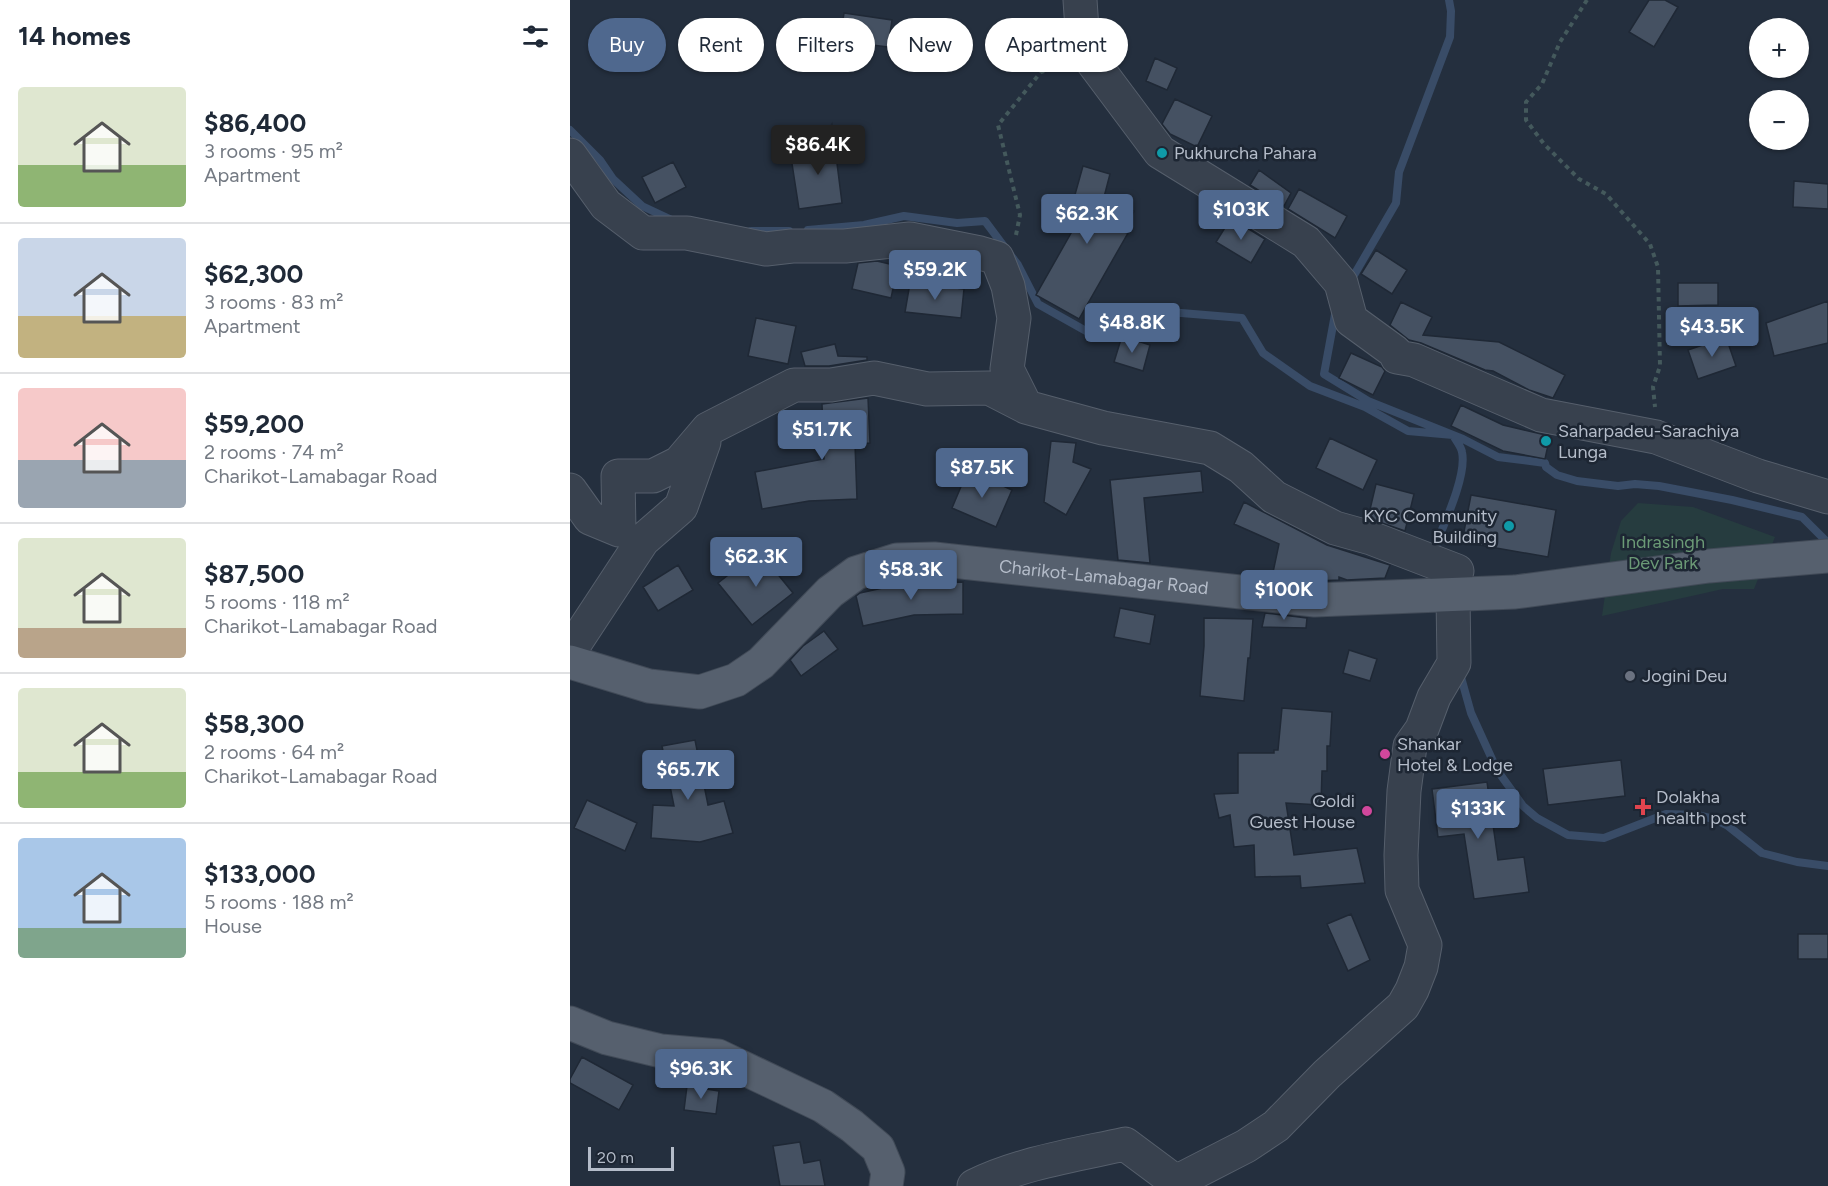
<!DOCTYPE html>
<meta charset="utf-8">
<style>
:root{--surface:#fff;--page:#f2f2f3;--text:#1f2937;--muted:#747a83;--line:#e0e1e3;--accent:#4f688e}
body{margin:0;font-family:Figtree,sans-serif;background:var(--page);color:var(--text);height:100vh;display:flex;flex-direction:column;font-size:22px;white-space:nowrap}
*{box-sizing:border-box;margin:0}
p{font-size:20px;color:var(--muted)}
.icon{flex:none;width:33px;height:33px;fill:none;stroke:currentColor;stroke-width:2;stroke-linecap:round;stroke-linejoin:round}
.map{position:relative;flex:1;overflow:hidden}
.sheet{display:flex;flex-direction:column;background:var(--surface);width:570px}
.sheet>*{flex:none}
.hud{position:absolute;left:18px;top:18px;width:570px;height:54px;display:flex;gap:12px}
.controls{position:absolute;left:1179px;top:18px;display:grid;gap:12px}
.controls a{display:grid;place-items:center;width:60px;height:60px;border-radius:50%;background:var(--surface);box-shadow:0 2px 4px #0004;font-size:30px}
.scale{position:absolute;left:18px;bottom:15px;width:86px;box-sizing:border-box;padding-left:6px;border:3px solid #b4bcc9;border-top:0;font-size:16px;line-height:21px;white-space:nowrap;color:#b4bcc9;-webkit-text-stroke:4px #1d2633;paint-order:stroke}
.price{position:absolute;translate:-50% -51px;padding:0 14px;border-radius:6px;background:var(--accent);color:#fff;font-size:20px;line-height:39px;filter:drop-shadow(0 2px 3px #0008)}
.price::after{content:'';position:absolute;left:50%;top:36px;width:18px;height:14px;margin-left:-9px;background:inherit;clip-path:polygon(0 0,100% 0,50% 100%)}
.price.current{background:#222;color:#fff}
ul{padding:0;list-style:none}
li{display:flex;align-items:center;gap:18px;height:150px;padding:0 18px}
li+li{border-top:2px solid var(--line)}
li span{display:grid;place-items:center;flex:none;width:168px;height:120px;border-radius:6px;color:#555}
li>.icon{margin-inline-start:auto}
span .icon{width:72px;height:72px;fill:#fffc;stroke-width:1}
li b{font-size:26px}
h2{display:flex;justify-content:space-between;align-items:center;height:72px;padding:0 18px;font-size:26px}
.tag{padding:0 21px;border-radius:27px;background:var(--surface);box-shadow:0 2px 4px #0004;font-size:21px;line-height:54px}
.tag.current{background:var(--accent);color:#fff}
main{display:flex;flex:1;min-height:0}
.map>svg:first-child{display:block}
</style>
<main>
<section class="sheet">
<h2>14 homes<svg class="icon" aria-label="filters" viewBox="0 0 24 24"><path d="M4 7h16M4 17h16"/><circle cx="9" cy="7" r="2"/><circle cx="15" cy="17" r="2"/></svg></h2>
<ul>
<li><span style="background:linear-gradient(#dfe7d0 65%,#8fb573 0)"><svg class="icon" aria-label="home" viewBox="0 0 24 24"><path d="M3 11l9-7 9 7M6 9v11h12V9"/></svg></span><div><b>$86,400</b><p>3 rooms · 95 m²</p><p>Apartment</p></div></li>
<li><span style="background:linear-gradient(#c9d6e8 65%,#c2b280 0)"><svg class="icon" aria-label="home" viewBox="0 0 24 24"><path d="M3 11l9-7 9 7M6 9v11h12V9"/></svg></span><div><b>$62,300</b><p>3 rooms · 83 m²</p><p>Apartment</p></div></li>
<li><span style="background:linear-gradient(#f6c9c9 60%,#9aa5b1 0)"><svg class="icon" aria-label="home" viewBox="0 0 24 24"><path d="M3 11l9-7 9 7M6 9v11h12V9"/></svg></span><div><b>$59,200</b><p>2 rooms · 74 m²</p><p>Charikot-Lamabagar Road</p></div></li>
<li><span style="background:linear-gradient(#dfe7d0 75%,#b9a48a 0)"><svg class="icon" aria-label="home" viewBox="0 0 24 24"><path d="M3 11l9-7 9 7M6 9v11h12V9"/></svg></span><div><b>$87,500</b><p>5 rooms · 118 m²</p><p>Charikot-Lamabagar Road</p></div></li>
<li><span style="background:linear-gradient(#dfe7d0 70%,#8fb573 0)"><svg class="icon" aria-label="home" viewBox="0 0 24 24"><path d="M3 11l9-7 9 7M6 9v11h12V9"/></svg></span><div><b>$58,300</b><p>2 rooms · 64 m²</p><p>Charikot-Lamabagar Road</p></div></li>
<li><span style="background:linear-gradient(#a9c7e8 75%,#7fa58c 0)"><svg class="icon" aria-label="home" viewBox="0 0 24 24"><path d="M3 11l9-7 9 7M6 9v11h12V9"/></svg></span><div><b>$133,000</b><p>5 rooms · 188 m²</p><p>House</p></div></li>
</ul>
</section>
<div class="map">
<svg width="1258" height="1186" viewBox="0 0 1258 1186">
<rect width="100%" height="100%" fill="#242f3e"/>
<path fill="#263c3f" d="M1068 503 1123 507 1205 537 1184 589H1153L1032 616 1041 553 1051 521Z"/>
<g fill="none" stroke-linecap="round" stroke-linejoin="round">
<path stroke="#394c67" stroke-width="8" d="M0 130 30 160 43 179 72 206 104 221
M238 230 294 225 334 216 387 223 415 221 448 265 468 304 516 331 556 313 599 312 672 318 693 353 740 386 795 407 838 431 883 435C886 441 891 446 892 452 897 475 875 522 866 544L869 555
M181 231H219
M780 282 826 203 829 172 880 37 881 11 879 0
M766 309 754 374 798 401 893 439 928 457 975 463 976 467 987 475 1007 481 1048 486 1065 484 1089 486 1162 500 1232 517 1258 543
M889 670 901 713 927 770 953 806 967 818 998 835 1034 838 1096 814 1127 815 1144 819 1158 826 1192 853 1227 862 1258 866"/>
</g>
<path fill="#455162" stroke="#1f2835" stroke-width="1.5" d="M1079 0H1095L1108 7 1084 47 1059 32Z
M274 13 322 20 318 47 270 41Z
M585 58 607 68 597 90 576 81Z
M605 99 642 116 627 147 600 134 592 124Z
M262 124 272 203 229 209 221 157 246 154Z
M103 162 116 187 85 203 72 177Z
M513 166 540 174 534 197 564 211 554 232 558 233 509 319 466 295 509 219 499 216Z
M689 170 721 193 714 206 680 185Z
M1224 181 1258 184V209L1223 207Z
M729 189 777 216 765 238 718 209Z
M661 218 695 239 681 263 646 242Z
M806 250 837 270 822 294 791 274Z
M307 261 328 266 321 298 282 289 288 263Z
M340 283 394 289 391 318 335 312Z
M1108 283H1148V305L1108 306Z
M1258 301V343L1204 356 1196 323Z
M831 302 862 317 853 335 929 342 995 375 983 398 959 390 923 371 915 370 851 343 839 340 820 325Z
M186 318 226 326 218 364 178 356Z
M552 336 580 345 573 371 544 362Z
M1156 337 1166 366 1128 379 1118 350Z
M265 344 268 356 297 357V360L259 366H235L231 352Z
M781 353 812 367 815 371 803 395 769 378Z
M298 398 300 443 285 444 287 499 239 501 192 509 185 472 254 459 252 404Z
M891 405 933 425 980 436 975 459 933 451 881 426Z
M760 438 807 460 793 490 746 468Z
M481 441 506 443 503 462 521 469 496 515 474 502Z
M398 470 442 490 426 527 382 508Z
M631 471 633 492 574 498 580 563 548 560 540 480Z
M806 484 844 494 835 531 798 518Z
M901 495 986 510 978 557 892 542Z
M674 502 757 545 820 565 815 578 777 580 769 577V580L746 581 702 577 709 544 664 524Z
M189 551 223 593 182 625 148 583Z
M108 565 123 590 88 611 73 587Z
M393 582V614L344 615 293 626 286 596 290 593 335 583Z
M550 608 585 615 580 644 544 637Z
M695 613 737 618 736 628 692 627Z
M634 618 683 619 680 658H678L674 701 630 696 634 646Z
M254 631 268 649 231 676 220 660 233 646Z
M779 650 807 659 800 681 773 673Z
M712 708 762 712 760 746H757V771H752L751 805 716 803 724 855 787 848 795 883 731 888 730 876 685 877 684 845 664 847 660 815 649 818 644 794 668 793V753H704V750H708Z
M125 740 138 805 154 801 163 833 130 842 81 838 83 805 104 806 92 746Z
M1051 760 1055 796 978 805 973 769Z
M917 782 928 860 954 857 959 892 904 899 894 834 868 837 862 789Z
M17 800 67 823 55 851 4 828Z
M781 914 800 960 778 971 757 924Z
M1228 934H1258V959H1228Z
M12 1057 63 1085 49 1110 0 1083V1079Z
M117 1086 149 1091 146 1114 114 1110Z
M230 1142 234 1163 250 1160 255 1186H210L203 1146Z"/>
<g fill="none" stroke-linecap="round" stroke-linejoin="round">
<g stroke="#565f6c" stroke-width="35">
<path id="minor" d="M510 0 512 29 516 53 590 152 736 242 771 283 781 320 825 352 827 357 844 360 971 415 1086 437 1188 476 1258 497
M0 155 36 205 73 233H117L196 249 222 246H275L340 239 410 253 427 258 438 286 444 318 437 369 456 407 533 428 640 448 671 467 704 497 765 528 801 538 887 571
M0 490 20 518 49 530 48 476H83L109 463 138 429 224 385H261L304 378 357 389 419 388 456 407
M0 651 73 540 111 507 134 442
M404 1186C451 1163 505 1155 555 1144L606 1182 676 1146 706 1126 757 1074 833 1006 842 990 851 967 855 945 832 890 831 855 834 791 840 746 852 729 864 697 884 663 883 596"/>
</g>
<g stroke="#414a57" stroke-width="35">
<g id="major">
<path id="s1" d="M0 662 79 686 130 692 166 680 191 663 260 592 286 573 327 560 364 559 745 600 945 592 1139 566 1258 556"/>
<path d="M0 1023 37 1038 91 1051 148 1056 253 1106 282 1126 308 1148 318 1172 316 1186"/>
</g>
</g>
<path stroke="#44595c" stroke-width="4" stroke-dasharray="4.5 4.5" stroke-linecap="butt" d="M1017 0 990 42 972 84 956 102V120L974 144 1009 179 1036 194 1080 244 1088 267 1090 366 1083 387 1085 407
M446 235 450 215 428 125 471 72 489 67"/>
<use href="#minor" stroke="#38414e" stroke-width="33"/>
<use href="#major" stroke="#56606e" stroke-width="33"/>
</g>
<g fill="#0f9aa8" stroke="#1d2633" stroke-width="2">
<circle cx="592" cy="153" r="6"/>
<circle cx="976" cy="441" r="6"/>
<circle cx="939" cy="526" r="6"/>
</g>
<circle fill="#6b7280" stroke="#1d2633" stroke-width="2" cx="1060" cy="676" r="6"/>
<g fill="#d1479c" stroke="#1d2633" stroke-width="2">
<circle cx="815" cy="754" r="6"/>
<circle cx="797" cy="811" r="6"/>
</g>
<path fill="#e0444e" stroke="#1d2633" stroke-width="2" d="M1070 798h6v6h6v6h-6v6h-6v-6h-6v-6h6z"/>
<g text-anchor="middle" stroke-width="5" stroke-linejoin="round" paint-order="stroke">
<g font-size="18" fill="#b4bcc9" stroke="#1d2633" text-anchor="start">
<text x="604" y="159">Pukhurcha Pahara</text>
<text x="988" y="437">Saharpadeu-Sarachiya<tspan x="988" dy="21">Lunga</tspan></text>
<text x="927" y="522" text-anchor="end">KYC Community<tspan x="927" dy="21">Building</tspan></text>
<text x="1072" y="682">Jogini Deu</text>
<text x="827" y="750">Shankar<tspan x="827" dy="21">Hotel &amp; Lodge</tspan></text>
<text x="1086" y="803">Dolakha<tspan x="1086" dy="21">health post</tspan></text>
<text x="785" y="807" text-anchor="end">Goldi<tspan x="785" dy="21">Guest House</tspan></text>
</g>
<g font-size="18" fill="#6b9a76" stroke="#1d2633">
<text x="1093" y="548">Indrasingh<tspan x="1093" dy="21">Dev Park</tspan></text>
</g>
<g font-size="18" fill="#b4bcc9" stroke="#1d2633">
<text dy="6" stroke="none"><textPath href="#s1" startOffset="584">Charikot-Lamabagar Road</textPath></text>
</g>
</g>
</svg>
<div class="controls">
<a>+</a>
<a>−</a>
</div>
<div class="scale">20 m</div>
<b class="price current" style="left:248px;top:176px">$86.4K</b>
<b class="price" style="left:671px;top:241px">$103K</b>
<b class="price" style="left:517px;top:245px">$62.3K</b>
<b class="price" style="left:365px;top:301px">$59.2K</b>
<b class="price" style="left:562px;top:354px">$48.8K</b>
<b class="price" style="left:1142px;top:358px">$43.5K</b>
<b class="price" style="left:252px;top:461px">$51.7K</b>
<b class="price" style="left:412px;top:499px">$87.5K</b>
<b class="price" style="left:186px;top:588px">$62.3K</b>
<b class="price" style="left:341px;top:601px">$58.3K</b>
<b class="price" style="left:714px;top:621px">$100K</b>
<b class="price" style="left:118px;top:801px">$65.7K</b>
<b class="price" style="left:908px;top:840px">$133K</b>
<b class="price" style="left:131px;top:1100px">$96.3K</b>
<div class="hud">
<a class="tag current">Buy</a>
<a class="tag">Rent</a>
<a class="tag">Filters</a>
<a class="tag">New</a>
<a class="tag">Apartment</a>
</div>
</div>
</main>
